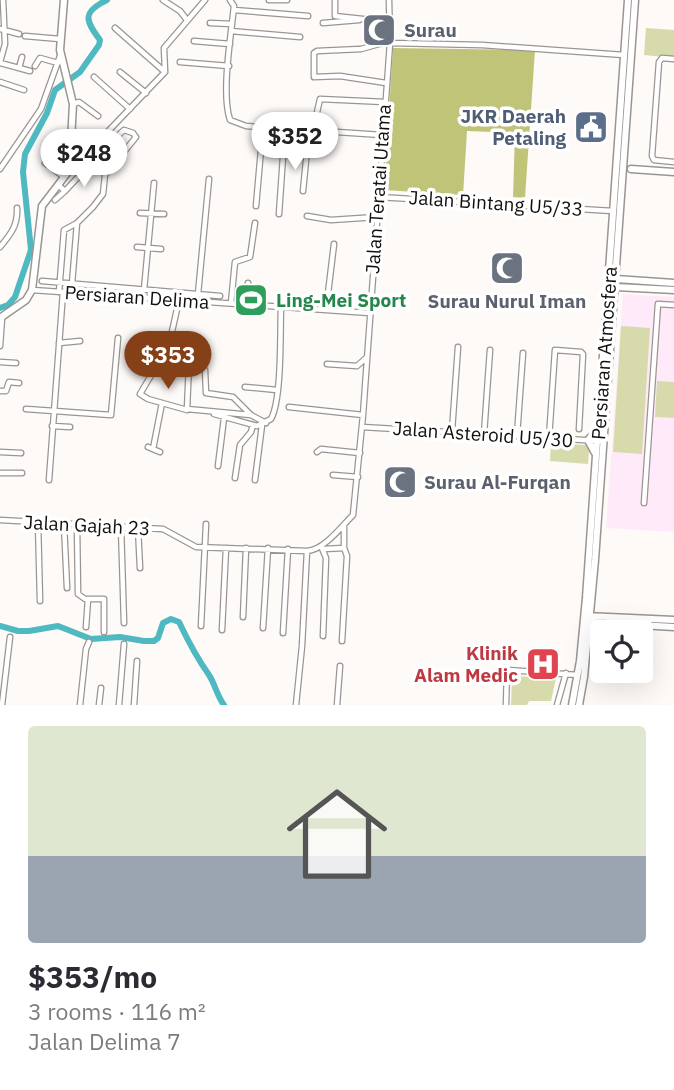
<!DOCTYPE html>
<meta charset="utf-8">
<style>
:root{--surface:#fff;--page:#f7f7f7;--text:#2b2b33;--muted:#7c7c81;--line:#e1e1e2;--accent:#854018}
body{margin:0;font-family:"IBM Plex Sans",sans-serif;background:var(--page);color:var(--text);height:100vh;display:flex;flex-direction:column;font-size:26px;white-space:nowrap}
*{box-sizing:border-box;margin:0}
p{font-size:23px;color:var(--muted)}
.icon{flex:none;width:38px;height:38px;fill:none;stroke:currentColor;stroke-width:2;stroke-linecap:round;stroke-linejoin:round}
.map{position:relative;height:705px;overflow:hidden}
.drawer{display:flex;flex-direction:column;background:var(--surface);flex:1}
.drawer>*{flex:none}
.tools{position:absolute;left:590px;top:620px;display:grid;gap:14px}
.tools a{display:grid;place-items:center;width:63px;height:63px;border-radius:7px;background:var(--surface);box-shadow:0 7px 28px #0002;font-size:35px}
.price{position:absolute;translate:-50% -60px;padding:0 16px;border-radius:24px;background:#fff;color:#222;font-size:23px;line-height:46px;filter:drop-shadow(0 2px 4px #0008)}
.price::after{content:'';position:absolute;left:50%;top:42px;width:21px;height:16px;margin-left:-10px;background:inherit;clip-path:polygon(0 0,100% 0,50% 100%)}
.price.on{background:var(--accent);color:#fff}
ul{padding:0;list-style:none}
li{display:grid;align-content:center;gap:14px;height:371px;padding:0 28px}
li+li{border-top:2px solid var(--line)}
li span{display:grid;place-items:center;height:217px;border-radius:7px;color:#555}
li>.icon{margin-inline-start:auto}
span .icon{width:126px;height:126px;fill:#fffc;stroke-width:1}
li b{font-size:30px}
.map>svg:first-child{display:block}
</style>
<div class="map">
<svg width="674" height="705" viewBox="0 0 674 705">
<rect width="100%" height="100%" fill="#fefaf8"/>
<path fill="#ffeaf9" d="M623 294 674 297V532L606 528Z"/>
<path fill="#d7daab" d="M646 28 674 30V58L644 55Z
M621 326 650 328 642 454 613 452Z
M657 381 674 382V418L655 417Z
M551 443 586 445 589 451 588 464 550 461Z
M512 676 556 678 551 701H529L527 705H511Z"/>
<path fill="#c0c479" d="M393 48 535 50 525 198 513 197 515 133 467 131 463 195 384 190Z"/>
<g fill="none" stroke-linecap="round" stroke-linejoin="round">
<path stroke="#4eb9c1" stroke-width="6" d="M0 308 8 305 15 297 31 250 23 172 25 154 47 113 55 90 80 72 99 45 100 40C85 20 82 12 107 0
M0 626 18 631H29L58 626 91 639 120 637 144 641H154L158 638 163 623 171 619 179 622C188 641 197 658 209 675 215 684 217 696 224 705"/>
<g stroke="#9b9592" stroke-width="7">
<path id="street" d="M163 0 180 11 187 20
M230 0 234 6C231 36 221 93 230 120L246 126 382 135
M269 0H287
M335 0V16L390 22
M234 10 308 16
M210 23 232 24
M323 23 359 20
M115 28 165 72
M0 29 19 34
M231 31 300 37
M25 36 60 39
M194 41 230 44
M390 43 482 45 624 55
M674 59 662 58 659 62 652 156 654 160 674 162
M0 62 5 44 3 0
M180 62 229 66
M0 63 30 71
M35 66 40 58 58 63
M19 68 22 57
M120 72 146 93
M94 77 130 109
M0 82 24 90
M386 83 340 76 314 77V53L317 51 361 49 390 41
M73 104 79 102 98 116
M313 130 320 99 385 102
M51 142 71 144
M45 163 64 177
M0 169 41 109 60 56
M69 172 165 72 164 48 205 0
M58 185 65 191 112 141
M303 191 309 130
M378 197 613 211
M55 200 65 191
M256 206 263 127
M140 213 164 214
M279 214 285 128
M307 216 331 220 377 217
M0 247C11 234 18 225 17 208
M137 247 161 249
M42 281 220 296
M72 284 77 223
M32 290 370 313
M144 290 154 183
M59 292 64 230 77 223 93 207 103 194 105 175 136 137 133 133 124 130 112 141 105 136
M198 294 209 179
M179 300 169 345 140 394 148 399 187 410
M231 303 235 262 250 257 255 223
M244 304 248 283
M326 310 334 244
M59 343 80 341
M0 346 2 318
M0 362 16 363
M327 364 357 366 366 358
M245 387 277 390
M0 391H6L9 382 19 383
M289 407 363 415
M26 409 111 415 118 338
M214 414 257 426 271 419C282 399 280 333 281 307
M251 415 187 409 189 364 200 366 205 370 206 393 233 397 251 415 266 423
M52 426 70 427
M362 427 600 441
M452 431 458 347
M484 434 490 350
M517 435 523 353
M549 438 555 350 581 352 583 354 579 429
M148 447 160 452
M153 449 162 403
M0 452 21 453
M317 452 321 449 360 453
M218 466 224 418
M0 473H22
M333 475 358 477
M235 478 240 445 251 432 253 425
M49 480 63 292
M255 480 262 425
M644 503 658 304 674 305
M0 520 163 529 196 547 307 551C324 550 341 527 353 515L363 415 390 43 389 0
M38 522 40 601
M64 524 67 588
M77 525 78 594 85 599H104V632
M121 527 124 623
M138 528 140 568
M321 546 326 558 323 636
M324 549 344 548V525
M243 617 246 548
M201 626 206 524
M86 627 88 599
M263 628 268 548
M222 630 226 548
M283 633 288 549
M342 641 347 556 344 548
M2 705 10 637
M80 705 86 649 89 642
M99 705 101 688
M119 705 124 644
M134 705 137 661
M296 705 302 646 307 551
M337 705 340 666
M506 705 507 670 578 675
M557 705 566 673"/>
</g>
<g stroke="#9b9592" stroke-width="9">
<path id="secondary" d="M631 169 674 172
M616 279 674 283
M614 284 616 287 674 290
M0 318 26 300 32 290 42 206 68 172 70 160 73 104 60 50 64 0
M595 453 588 440 598 429
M586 616 674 620
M586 622 674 627
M588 642 610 624
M572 705 580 661 586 598 628 0
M579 705 584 677 595 560 635 0"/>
</g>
<use href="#street" stroke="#fff" stroke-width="4.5"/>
<use href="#secondary" stroke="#fff" stroke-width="6"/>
</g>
<defs>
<g id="mosque-square" transform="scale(1.75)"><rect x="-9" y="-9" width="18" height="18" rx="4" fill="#6b7280" stroke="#fff"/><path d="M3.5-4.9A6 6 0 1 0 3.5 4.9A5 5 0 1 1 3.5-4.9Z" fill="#fff"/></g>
<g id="civic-square" transform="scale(1.75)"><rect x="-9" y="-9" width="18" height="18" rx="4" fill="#5c6f8a" stroke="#fff"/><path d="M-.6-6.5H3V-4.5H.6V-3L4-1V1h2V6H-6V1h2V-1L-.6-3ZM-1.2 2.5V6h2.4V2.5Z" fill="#fff"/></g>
<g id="stadium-square" transform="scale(1.75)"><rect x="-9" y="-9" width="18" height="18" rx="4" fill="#2e9e5b" stroke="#fff"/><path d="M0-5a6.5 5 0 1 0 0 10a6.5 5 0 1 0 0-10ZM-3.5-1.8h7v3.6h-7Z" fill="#fff"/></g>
<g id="hospital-square" transform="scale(1.75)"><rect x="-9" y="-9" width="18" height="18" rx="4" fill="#e0444e" stroke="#fff"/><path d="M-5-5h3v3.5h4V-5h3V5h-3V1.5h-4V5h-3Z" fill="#fff"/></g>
</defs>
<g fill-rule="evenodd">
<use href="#mosque-square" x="379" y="30"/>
<use href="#civic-square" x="591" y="127"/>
<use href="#mosque-square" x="507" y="268"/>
<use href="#stadium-square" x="251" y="300"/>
<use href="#mosque-square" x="400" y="482"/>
<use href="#hospital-square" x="543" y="664"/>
</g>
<g text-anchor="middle" stroke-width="7" stroke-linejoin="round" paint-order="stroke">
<g font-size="19" font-weight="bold" fill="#5b616d" stroke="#fff" text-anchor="start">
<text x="404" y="37">Surau</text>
<text x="507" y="308" text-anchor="middle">Surau Nurul Iman</text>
<text x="424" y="489">Surau Al-Furqan</text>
</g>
<g font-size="19" font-weight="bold" fill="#4e5e75" stroke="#fff" text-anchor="end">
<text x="566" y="123">JKR Daerah<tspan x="566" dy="22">Petaling</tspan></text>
</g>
<g font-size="19" fill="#12100f" stroke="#fff">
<text transform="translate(378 189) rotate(-86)" y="7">Jalan Teratai Utama</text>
<text transform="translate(496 203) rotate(4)" y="7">Jalan Bintang U5/33</text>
<text transform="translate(137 297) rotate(4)" y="7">Persiaran Delima</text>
<text transform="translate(604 353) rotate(-86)" y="7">Persiaran Atmosfera</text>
<text transform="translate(483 434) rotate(4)" y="7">Jalan Asteroid U5/30</text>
<text transform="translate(87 525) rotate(3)" y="7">Jalan Gajah 23</text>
</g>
<g font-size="19" font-weight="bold" fill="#27864d" stroke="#fff" text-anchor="start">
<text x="276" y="307">Ling-Mei Sport</text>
</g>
<g font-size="19" font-weight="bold" fill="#be3a42" stroke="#fff" text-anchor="end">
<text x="518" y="660">Klinik<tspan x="518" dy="22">Alam Medic</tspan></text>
</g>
</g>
</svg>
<div class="tools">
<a><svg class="icon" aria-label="locate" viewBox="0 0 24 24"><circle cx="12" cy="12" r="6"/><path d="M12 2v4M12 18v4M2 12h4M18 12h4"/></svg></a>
</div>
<b class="price" style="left:295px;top:172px">$352</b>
<b class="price" style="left:84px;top:189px">$248</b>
<b class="price on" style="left:168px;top:391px">$353</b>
</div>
<section class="drawer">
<ul>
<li><span style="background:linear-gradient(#dfe7d0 60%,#9aa5b1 0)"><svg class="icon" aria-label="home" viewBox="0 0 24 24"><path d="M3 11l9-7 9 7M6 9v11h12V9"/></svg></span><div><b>$353/mo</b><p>3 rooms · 116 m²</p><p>Jalan Delima 7</p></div></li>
</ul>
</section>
